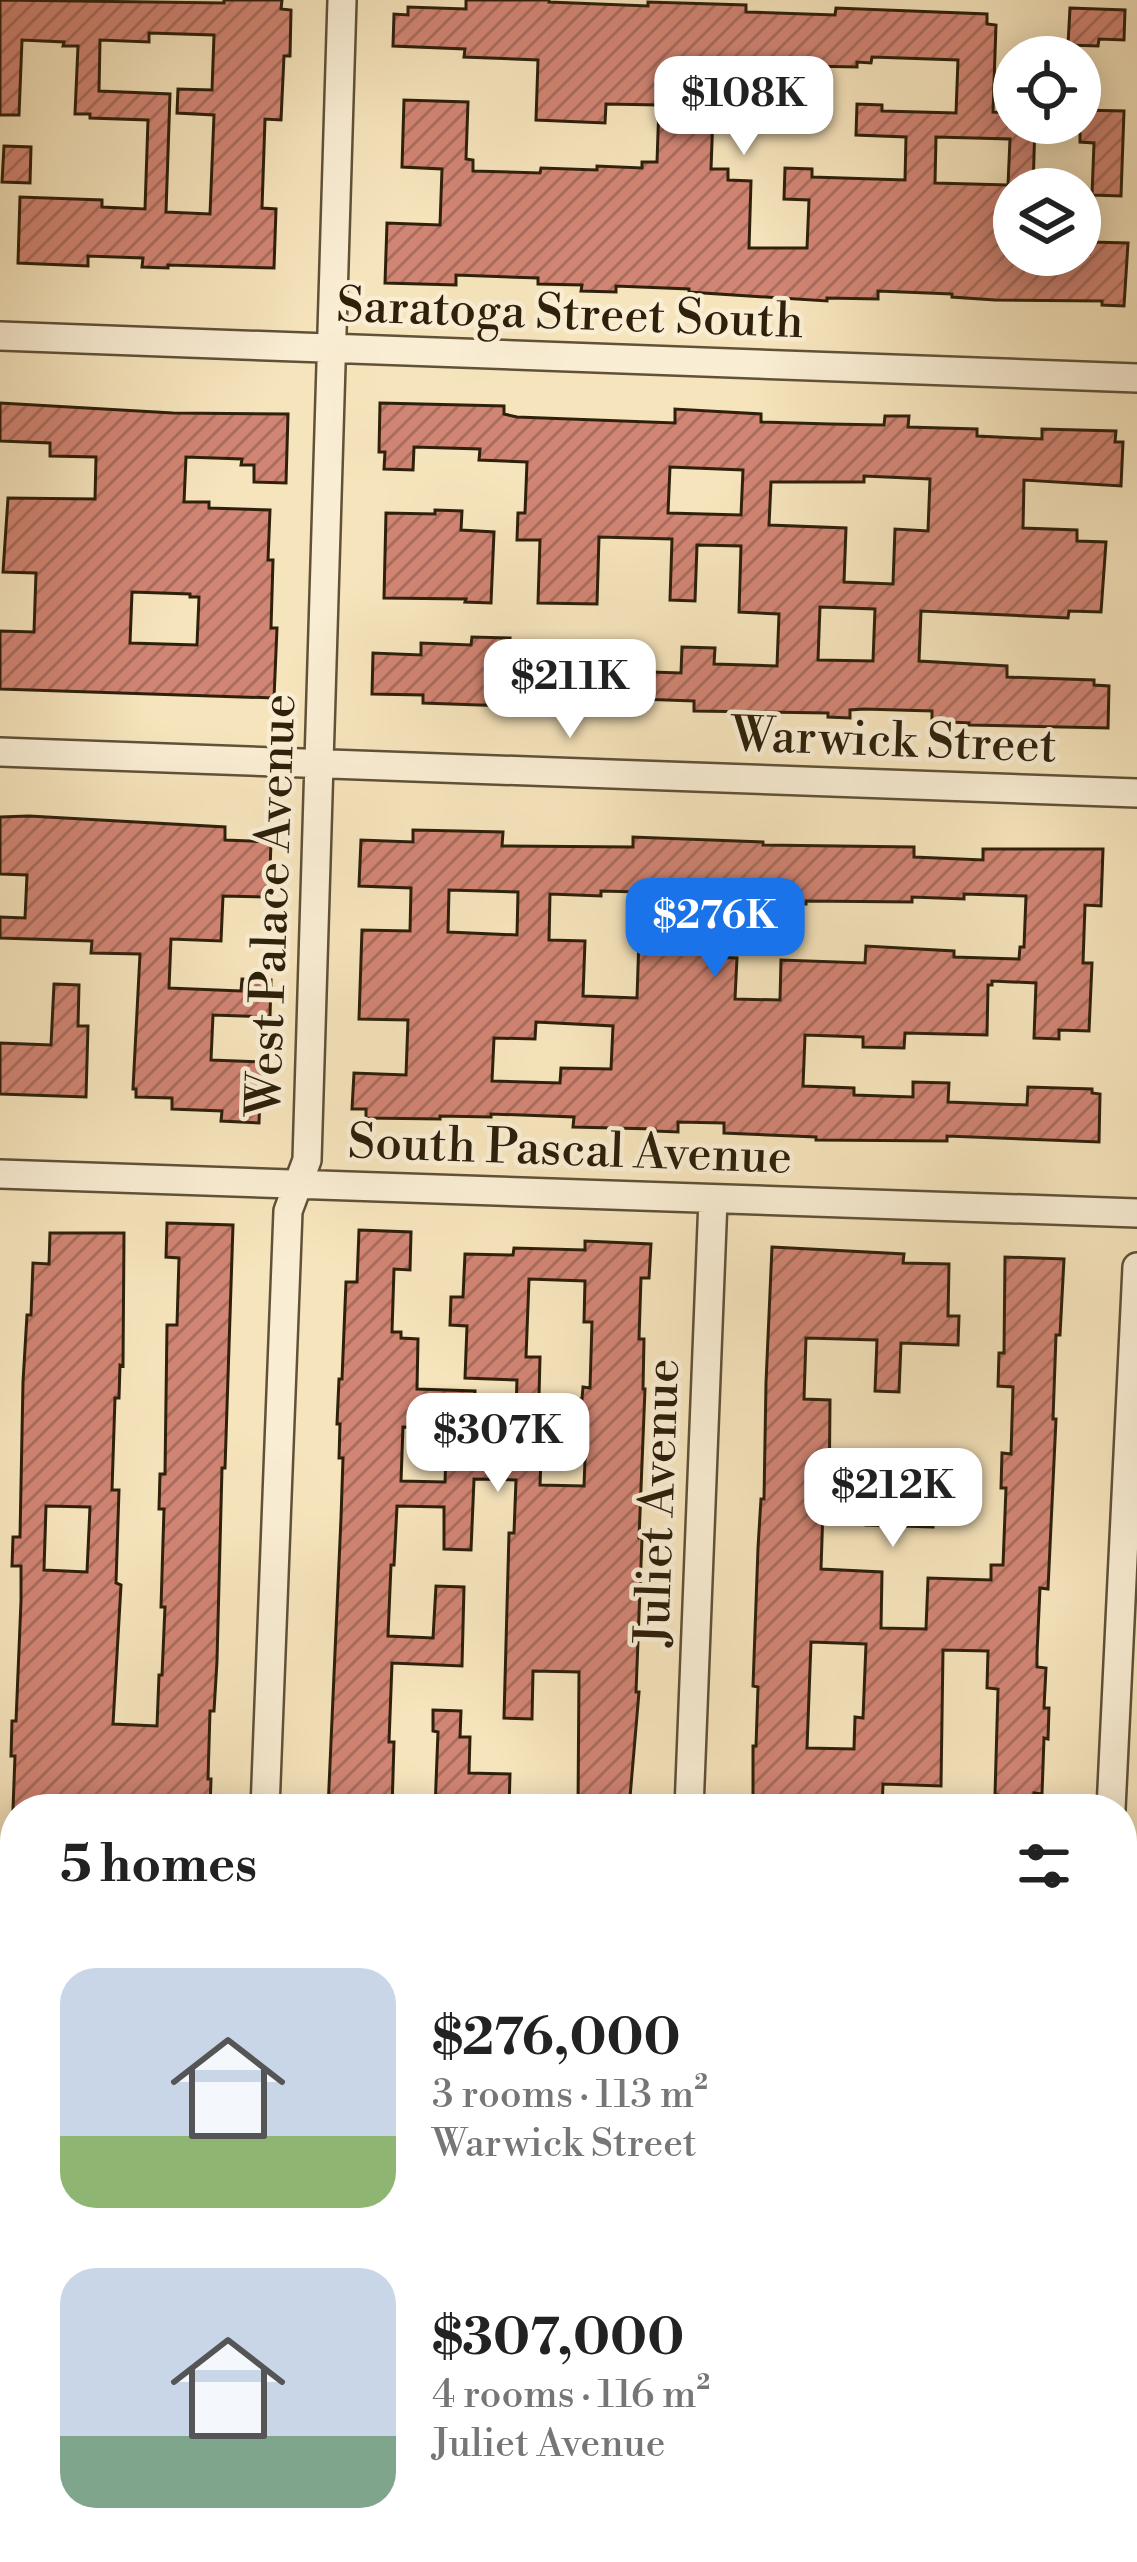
<!DOCTYPE html>
<meta charset="utf-8">
<style>
:root{--surface:#fff;--page:#f2f2f2;--text:#222;--muted:#767676;--accent:#1a73e8}
body{margin:0;font-family:"Libre Bodoni",serif;background:var(--page);color:var(--text);height:100vh;display:flex;flex-direction:column;font-size:45px;white-space:nowrap}
*{box-sizing:border-box;margin:0}
p{font-size:39px;color:var(--muted)}
.icon{flex:none;width:66px;height:66px;fill:none;stroke:currentColor;stroke-width:2;stroke-linecap:round;stroke-linejoin:round}
.map{position:relative;flex:1;overflow:hidden}
.side{position:absolute;left:0px;top:1794px;width:1137px;height:768px;display:flex;flex-direction:column;background:var(--surface);border-radius:48px 48px 0 0;box-shadow:0 6px 30px #0003}
.side>*{flex:none}
.buttons{position:absolute;left:993px;top:36px;display:grid;gap:24px}
.buttons a{display:grid;place-items:center;width:108px;height:108px;border-radius:50%;background:var(--surface);box-shadow:0 6px 30px #0003;font-size:60px}
.price{position:absolute;translate:-50% -102px;padding:0 27px;border-radius:24px;background:#fff;color:#222;font-size:39px;line-height:78px;filter:drop-shadow(0 3px 6px #0008)}
.price::after{content:'';position:absolute;left:50%;top:72px;width:36px;height:27px;margin-left:-18px;background:inherit;clip-path:polygon(0 0,100% 0,50% 100%)}
.price.active{background:var(--accent);color:#fff}
ul{padding:0;list-style:none}
li{display:flex;align-items:center;gap:36px;height:300px;padding:0 60px}
li span{display:grid;place-items:center;flex:none;width:336px;height:240px;border-radius:36px;color:#555}
li>.icon{margin-inline-start:auto}
span .icon{width:144px;height:144px;fill:#fffc;stroke-width:1}
li b{font-size:51px}
h2{display:flex;justify-content:space-between;align-items:center;height:144px;padding:0 60px;font-size:51px}
.map>svg:first-child{display:block}
</style>
<div class="map">
<svg width="1137" height="2562" viewBox="0 0 1137 2562">
<defs>
<pattern id="building-hatch" width="6" height="6" patternUnits="userSpaceOnUse" patternTransform="scale(3)"><rect width="6" height="6" fill="#d18574"/><path d="M-1 1l2-2M0 6l6-6M5 7l2-2" fill="none" stroke="#aa6c5d"/></pattern>
</defs>
<rect width="100%" height="100%" fill="#f6e4bc"/>
<filter id="stains"><feTurbulence type="fractalNoise" baseFrequency=".00167" numOctaves="4"/><feColorMatrix values="0 0 0 0 .2 0 0 0 0 .09 0 0 0 0 .02 0 0 0 .5 -.17"/></filter>
<radialGradient id="worn" r=".72"><stop offset=".6" stop-color="#630" stop-opacity="0"/><stop offset="1" stop-color="#630" stop-opacity=".3"/></radialGradient>
<path fill="url(#building-hatch)" stroke="#2e200b" stroke-width="3" fill-rule="evenodd" d="M0 0 224 3V0H282L281 9 291 10 290 56H284L281 120 265 119 262 208 276 209 274 268 168 265V268L142 267 143 258 88 256V266L18 263 20 197 102 200V207L145 209 148 120 90 118V114H75L78 46H63L64 42 22 40 19 115H0ZM149 33 214 35 212 90 178 89 177 113 214 115 210 214 166 212 170 94 99 91 100 40 149 42Z
M466 0H549V2L648 6V2L746 5V12L835 15 836 8 987 14V24L996 25 993 112 1013 113 1012 123H1035L1033 189H1014V255L1089 254 1090 242 1128 243 1124 306 1102 305V301L995 300 952 297V294L878 291V299L827 298V301L689 292V289L616 286V292L581 291 582 285 538 284V278L456 275V285L385 283 387 223 440 225 442 169 402 167 404 100 468 102 466 159 473 160V171L540 173 541 168 597 170V166L642 168V162H657L659 105 606 104 605 123 536 120 538 60 464 57 465 49 393 46 394 14 408 15V7L466 9ZM872 57 958 60 956 113 882 111V105L857 104 856 135 906 137 905 180 812 177V169L785 168 784 199 809 200 807 248H749L751 181 728 180V169H711L715 61 766 63 764 130 793 131 795 68H807V66L857 67V62L871 63ZM936 137 1010 139 1008 185 935 183Z
M1070 8 1125 10 1124 40 1099 39 1098 46 1068 45Z
M1080 110 1124 111 1121 196 1092 195 1094 143 1080 142Z
M4 146 31 147 30 183 2 182Z
M0 403 173 413 288 414 286 483 254 482V465H241L242 459 186 457 184 502H209V508L270 510 268 560H273L271 628H277L274 698 0 689V631L34 632 36 573 3 572 8 498 95 499 96 457 50 456V443L0 441ZM132 592 190 594V597H199L197 645 130 643Z
M380 403 504 406V414L517 417 675 423V409L761 414V422L830 424 884 425 885 416H909L908 427 977 429V436L1042 439V429L1116 431 1115 442H1123L1121 486 1024 480 1023 528 1077 530V541L1106 542 1101 612 1069 611 1068 618 921 611 919 661 1007 666V677L1094 680V685L1109 686 1108 728 969 725V723L932 721V711L864 709 850 710V718L828 717V713L694 711V701L639 699V704L592 702V697L508 694 507 706 423 703V695L372 694 373 653 421 655V643L471 645 472 637 510 638 509 648 560 650 559 669 681 673 682 647 715 648 714 664 777 666 779 614 739 612 741 546 697 545 695 601 670 600 672 539 599 537 597 604 538 603 540 540H517L518 513H525L527 462 479 460 480 449 414 447 413 470 384 469 385 452H379ZM670 467 743 470 741 515 668 513ZM864 476 930 479 928 531 895 529 893 584 844 582 846 528 769 525 771 482H864ZM820 607 875 609 873 661 818 660Z
M435 510 462 511 461 530 494 532 491 603 465 602 466 599 384 598 386 513 435 514Z
M29 816 225 827V840L271 842 269 897 223 896 221 941 171 939 169 988 241 991 242 979 271 980 270 1017 213 1015 211 1060 261 1062 259 1123 221 1121 222 1111 172 1109V1098L136 1097V1089H133L140 954 91 953 92 941 0 938V917L25 918 27 875 0 874V817Z
M413 830 503 832 502 846 633 847V837L763 842V845L914 847V857L983 860V849H1103L1101 906 1085 905 1083 963H1092L1089 1031 1059 1030V1039L1034 1038 1036 983 992 981V985H988L987 1035 905 1033 904 1048 863 1047V1037L805 1035 803 1086 854 1088V1095L913 1097V1082L949 1083 948 1102 1027 1105 1028 1087 1092 1089V1093L1100 1094 1099 1142 947 1136V1141L816 1140V1137L724 1133V1123L678 1122V1132L655 1131V1129L573 1127 574 1117 491 1114V1117L440 1116V1119L366 1118V1109H352L354 1073 406 1075 408 1020 359 1019 362 930 410 931 411 888 359 886 361 840 413 842ZM449 890 518 892 517 935 448 932ZM601 891 677 893 675 939 639 938 637 998 583 996 585 941 549 940 550 894 601 896ZM964 894 1026 896 1024 947H1020L1019 959 954 957V951L866 946 865 963 781 960 780 1000 735 999 737 958 708 957 709 901 766 903V910L787 911 788 904H806V901L912 902V897L964 899ZM536 1022 613 1026 611 1069 561 1068 560 1083 492 1081 494 1038 535 1039Z
M54 984 79 985 78 1026H88L86 1097 0 1094V1043L51 1045Z
M167 1223 233 1225 225 1468H222L217 1661 214 1711H210L208 1779H211L210 1809 44 1805V1809H13L15 1756H11L12 1721H16L21 1601V1566H12L13 1537H20L23 1382 27 1315H31L33 1263 49 1264 50 1233H124L123 1366 120 1365 119 1398H115L112 1490H119L116 1583 121 1585 113 1724 157 1726 159 1675H162L165 1607H161L164 1509H159L160 1474H165L167 1325H177L179 1258 166 1257ZM46 1506 90 1507 87 1572 44 1570Z
M359 1230 411 1232 410 1270 394 1269 392 1332H401V1338L418 1339 417 1389 475 1391 473 1435 515 1436 517 1380 465 1378 467 1326 450 1325 451 1297H463L465 1254 513 1255 514 1248 585 1250V1241L651 1244 649 1278H641L639 1339H644L643 1389H645L639 1538H642L636 1692H639L629 1809H578L579 1672 533 1671 532 1719 504 1718 509 1533H514L516 1480 474 1479 471 1550 444 1549V1507L397 1506 394 1565H391L388 1636 433 1638 436 1586 464 1587 462 1666 392 1663 389 1742H394L392 1809H328L341 1518 343 1458H339L340 1424H337L339 1379H342L346 1282H357ZM529 1279 585 1281 584 1322H592L590 1388 583 1387 582 1399 539 1397 540 1357H526ZM403 1427 447 1428 445 1482 401 1481ZM542 1431 586 1433 584 1486 540 1485Z
M772 1247 904 1254 903 1263 949 1264 948 1316H959L958 1345 901 1343 899 1392 875 1391 877 1340 806 1338 804 1399 830 1400 829 1509H823L821 1569 882 1572 881 1628 926 1629 928 1578 991 1580V1565H1003L1006 1488H1001L1002 1453 1011 1454 1013 1387 998 1386 999 1353H1004L1005 1257 1064 1259 1060 1335H1056L1053 1419H1056L1048 1589 1040 1588 1037 1653V1667L1046 1668 1044 1708H1049L1048 1739 1044 1738 1042 1794 1034 1793 1032 1809H997L998 1795H995L998 1689 987 1688 988 1651 943 1650 941 1786 883 1784 882 1809H753V1746H756L758 1687 753 1686 758 1548 761 1499H764L766 1383ZM811 1642 866 1644 863 1718 855 1717 854 1749 807 1748Z
M878 1469 935 1471 933 1527 866 1525 867 1497H877Z
M433 1710 461 1711 460 1737H470L469 1773 510 1774 509 1809H435L438 1732 433 1731Z"/>
<g fill="none" stroke-linecap="round" stroke-linejoin="round">
<g stroke="#605137" stroke-width="32">
<path id="minor" d="M0 336 1137 378
M0 752 1137 793
M0 1174 1137 1213
M265 1809 288 1211 307 1160 342 0
M689 1809 713 1199
M1111 1809 1137 1267
M0 2017 15 2018
M1122 2055H1137
M236 2562 237 2547
M659 2562V2547
M1080 2562V2547"/>
</g>
<use href="#minor" stroke="#f9edd3" stroke-width="27"/>
</g>
<g text-anchor="middle" stroke-width="9" stroke-linejoin="round" paint-order="stroke">
<g font-size="48" fill="#2e200b" stroke="#f9edd3">
<text transform="translate(570 312) rotate(2)" y="17">Saratoga Street South</text>
<text transform="translate(894 739) rotate(2)" y="17">Warwick Street</text>
<text transform="translate(270 905) rotate(-88)" y="17">West Palace Avenue</text>
<text transform="translate(570 1148) rotate(2)" y="17">South Pascal Avenue</text>
<text transform="translate(656 1502) rotate(-88)" y="17">Juliet Avenue</text>
</g>
</g>
<rect width="100%" height="100%" filter="url(#stains)"/>
<rect width="100%" height="100%" fill="url(#worn)"/>
</svg>
<div class="buttons">
<a><svg class="icon" aria-label="locate" viewBox="0 0 24 24"><circle cx="12" cy="12" r="6"/><path d="M12 2v4M12 18v4M2 12h4M18 12h4"/></svg></a>
<a><svg class="icon" aria-label="layers" viewBox="0 0 24 24"><path d="M12 4l9 5-9 5-9-5zM3 14l9 5 9-5"/></svg></a>
</div>
<b class="price" style="left:744px;top:158px">$108K</b>
<b class="price" style="left:570px;top:741px">$211K</b>
<b class="price active" style="left:715px;top:980px">$276K</b>
<b class="price" style="left:498px;top:1495px">$307K</b>
<b class="price" style="left:893px;top:1550px">$212K</b>
<section class="side">
<h2>5 homes<svg class="icon" aria-label="filters" viewBox="0 0 24 24"><path d="M4 7h16M4 17h16"/><circle cx="9" cy="7" r="2"/><circle cx="15" cy="17" r="2"/></svg></h2>
<ul>
<li><span style="background:linear-gradient(#c9d6e8 70%,#8fb573 0)"><svg class="icon" aria-label="home" viewBox="0 0 24 24"><path d="M3 11l9-7 9 7M6 9v11h12V9"/></svg></span><div><b>$276,000</b><p>3 rooms · 113 m²</p><p>Warwick Street</p></div></li>
<li><span style="background:linear-gradient(#c9d6e8 70%,#7fa58c 0)"><svg class="icon" aria-label="home" viewBox="0 0 24 24"><path d="M3 11l9-7 9 7M6 9v11h12V9"/></svg></span><div><b>$307,000</b><p>4 rooms · 116 m²</p><p>Juliet Avenue</p></div></li>
</ul>
</section>
</div>
